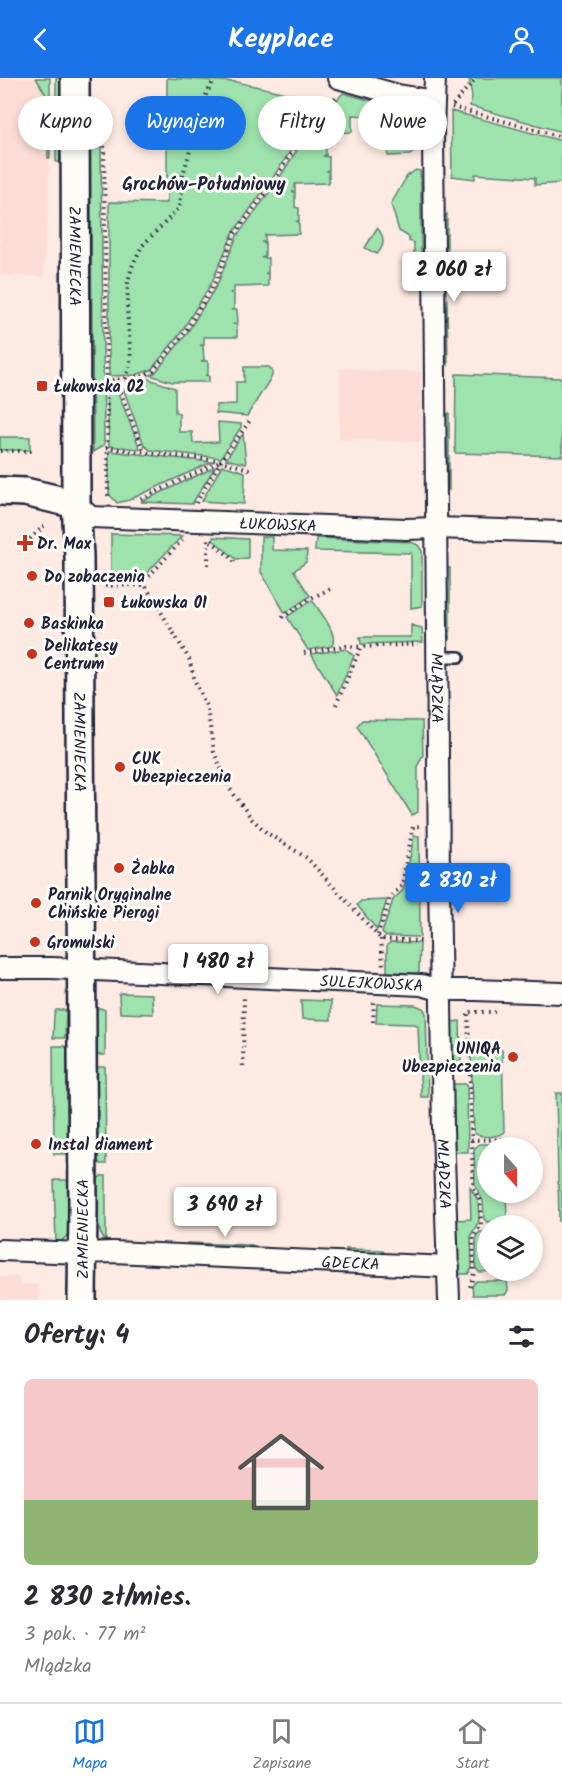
<!DOCTYPE html>
<html lang="pl">
<meta charset="utf-8">
<style>
:root{--surface:#fff;--page:#f7f7f7;--text:#2b2b33;--muted:#7c7c81;--line:#e1e1e2;--accent:#1a73e8}
body{margin:0;font-family:Kalam,sans-serif;background:var(--page);color:var(--text);height:100vh;display:flex;flex-direction:column;font-size:22px;white-space:nowrap}
*{box-sizing:border-box;margin:0}
p{font-size:20px;color:var(--muted)}
.icon{flex:none;width:33px;height:33px;fill:none;stroke:currentColor;stroke-width:2;stroke-linecap:round;stroke-linejoin:round}
.map{position:relative;height:1222px;overflow:hidden}
.drawer{display:flex;flex-direction:column;background:var(--surface);flex:1}
.drawer>*{flex:none}
.banner{position:absolute;left:18px;top:18px;width:526px;height:54px;display:flex;gap:12px}
.needle{width:39px;rotate:159deg}
.fabs{position:absolute;left:477px;top:1059px;display:grid;gap:12px}
.fabs a{display:grid;place-items:center;width:66px;height:66px;border-radius:50%;background:var(--surface);box-shadow:0 3px 9px #0003;font-size:30px}
.price{position:absolute;translate:-50% -51px;padding:0 14px;border-radius:6px;background:#fff;color:#222;font-size:20px;line-height:39px;filter:drop-shadow(0 2px 3px #0008)}
.price::after{content:'';position:absolute;left:50%;top:36px;width:18px;height:14px;margin-left:-9px;background:inherit;clip-path:polygon(0 0,100% 0,50% 100%)}
.price.selected{background:var(--accent);color:#fff}
ul{padding:0;list-style:none}
li{display:grid;align-content:center;gap:12px;height:318px;padding:0 24px}
li+li{border-top:2px solid var(--line)}
li span{display:grid;place-items:center;height:186px;border-radius:9px;color:#555}
li>.icon{margin-inline-start:auto}
span .icon{width:108px;height:108px;fill:#fffc;stroke-width:1}
li b{font-size:26px}
h2{display:flex;justify-content:space-between;align-items:center;height:72px;padding:0 24px;font-size:26px}
.tag{padding:0 21px;border-radius:27px;background:var(--surface);box-shadow:0 3px 9px #0003;font-size:21px;line-height:54px}
.tag.selected{background:var(--accent);color:#fff}
header{display:flex;justify-content:space-between;align-items:center;height:78px;padding:0 24px;background:var(--accent);color:#fff;font-size:27px;font-weight:800}
.dock{display:flex;justify-content:space-around;align-items:center;height:84px;border-top:2px solid var(--line);background:var(--surface);font-size:16px;color:var(--muted)}
.dock a{display:grid;justify-items:center;gap:3px}
.dock .selected{color:var(--accent)}
.map>svg:first-child{display:block}
</style>
<header><svg class="icon" aria-label="back" viewBox="0 0 24 24"><path d="M15 5l-7 7 7 7"/></svg>Keyplace<svg class="icon" aria-label="person" viewBox="0 0 24 24"><circle cx="12" cy="8" r="4"/><path d="M4 21q1-7 8-7t8 7"/></svg></header>
<div class="map">
<svg width="562" height="1222" viewBox="0 0 562 1222">
<rect width="100%" height="100%" fill="#fceae3"/>
<filter id="ink" filterUnits="userSpaceOnUse"><feTurbulence type="fractalNoise" baseFrequency=".0167" numOctaves="2"/><feDisplacementMap in="SourceGraphic" scale="12" xChannelSelector="R" yChannelSelector="G"/><feConvolveMatrix kernelMatrix="1 2 1 2 8 2 1 2 1" color-interpolation-filters="sRGB"/></filter>
<g filter="url(#ink)">
<path fill="#fcddd5" d="M0 0H42L49 8V122L43 199 0 197Z
M340 290 377 293 421 294V364L339 361Z
M0 1197 2 1199H19V1207L39 1206V1222H0Z"/>
<path fill="#9ee2ad" stroke="#608274" stroke-width="1.5" d="M36 0H50V80H48L46 17Z
M56 0H61L60 84H56Z
M167 0 237 4 316 22 328 23 304 52 274 98 233 155 211 206 180 256 151 292 135 297 109 298V124L167 125Z
M469 0H562V54L470 28 472 19Z
M343 15 387 27 393 31 411 36 417 46 418 71 410 77 388 78 386 68 384 67V51L386 50H375V39L370 37 369 38 352 37V54L327 55V61L323 62H326V77L323 78 329 79V92L327 93 329 94V105L295 106V113L292 114H295V129L299 130V143H296L299 144V156L265 157V164H261L265 165V179L261 180H268V195H265L268 196V208L234 209V214L230 215 234 216V231L231 232H237L238 245 234 246 237 247V259H204V267H200L203 268 204 282 201 283H208V297H205L209 298V304H172L150 297 155 295 185 258 217 207 237 158 276 105 308 55Z
M451 33 562 63V105L535 107V100L475 96V101L452 98Z
M90 38H93L101 69 104 367 93 374Z
M416 92 420 93 421 108V206L414 207V165L409 163V159L399 153 391 126 407 98Z
M447 136V202L445 201 444 139Z
M377 150C385 158 385 168 377 176L365 170Z
M447 222 448 287 446 285 445 224Z
M244 289H269L272 292V298L247 338 216 335V327L236 326V304H244Z
M456 296 562 300V378L455 375Z
M146 300 175 310V334L179 335V354H192L193 365 219 364 218 344 241 346V349L221 380 150 372 144 367 124 313 134 303Z
M107 307H115L140 371 109 368Z
M449 335V412H448L446 337Z
M243 356 246 386 226 381Z
M0 359H30V372H0Z
M109 373 212 384 129 422 117 425 109 416Z
M222 387 245 394 244 426 202 423Z
M215 389 192 426 141 424Z
M111 456 182 458 140 502H111Z
M213 459 248 461V480L236 481 213 462Z
M261 459H272V472L307 473 306 484 294 493 310 518 285 535 261 494Z
M316 460 411 464 418 467 422 473V528L411 530V475L315 473Z
M447 490H450V562L448 558Z
M312 522C320 534 339 556 332 568L308 572 287 539Z
M411 547 422 550 423 564 361 566 360 559H411Z
M346 571 354 578 337 617 311 576Z
M362 642 422 643 423 677 418 687V734L412 737 357 648Z
M414 758H419L420 859 385 858 382 855 393 822 403 812 405 806Z
M387 822 377 852 357 827 361 823Z
M391 864 420 865 419 895 387 894V867Z
M121 915 152 916 153 936 120 935 119 917Z
M301 922 331 923V942L302 941Z
M377 926 415 927 423 930 426 935 428 1019H421L418 948 415 946 376 945Z
M100 930 105 932V977H98L96 974 95 931Z
M56 932H66L65 960H53L54 937Z
M460 943 461 983H451V944Z
M53 968H65L67 971 68 1076H54Z
M498 969 502 972 504 1054C497 1060 481 1060 474 1055L471 973 475 970Z
M98 989H105L106 1086H100L98 1083 97 992Z
M452 1006H467L468 1074H455Z
M556 1015H562V1143H559Z
M479 1066H501L504 1069 488 1070V1114L506 1115 507 1139 502 1144H487L484 1141 483 1123 475 1107 474 1071Z
M101 1098H106V1163C94 1155 98 1116 98 1101Z
M54 1102H68V1156L63 1162 56 1164Z
M470 1109 478 1122 479 1143 471 1157 472 1190 468 1196H459L457 1142 471 1141Z
M480 1154H487L488 1192 496 1193 479 1194 476 1190V1158Z
M187 1165 252 1167 253 1170 251 1172 186 1168Z
M346 1171 383 1172 384 1175 382 1178 347 1176Z
M476 1203H507L508 1212 505 1217H473L472 1208Z"/>
<g fill="none" stroke-linecap="round" stroke-linejoin="round">
<g stroke="#22223b" stroke-width="14">
<path id="lane" d="M438 579H459"/>
</g>
<g stroke="#22223b" stroke-width="24">
<g id="street">
<path d="M338 0 398 17 434 23"/>
<path id="s1" d="M435 0 433 51 439 801 443 1052 449 1222"/>
<path id="s2" d="M76 426 91 439 406 451 436 450 562 454"/>
<path id="s3" d="M0 890H52L421 907 441 912H475L562 915"/>
<path id="s4" d="M0 1172 83 1175 113 1174 449 1189"/>
</g>
</g>
<g stroke="#22223b" stroke-width="32">
<g id="secondary">
<path id="s5" d="M75 0 76 426 79 478 83 1128 82 1222"/>
<path d="M0 413 25 414 76 426"/>
</g>
</g>
<path stroke="#22223b" stroke-width="4" stroke-dasharray="1.5 4.5" stroke-linecap="butt" d="M453 27 476 0
M452 29 562 59
M99 51 104 69 108 420
M126 301 131 282 127 231 128 203 133 186 142 168 180 129 183 97 205 19 215 0
M106 303 143 298 153 293 183 257 216 203 234 157 272 106 305 54 336 19
M116 303 144 374
M106 370 221 383 252 392
M0 373H36
M141 421 221 383
M196 425 221 383 251 341
M30 461 44 448
M211 463 234 482V488
M208 487V461
M141 507 184 460
M105 508 145 507 189 581 195 603 207 630 214 674 230 711 252 741 267 755 307 780 381 861 422 863
M282 539 311 520 330 511
M304 575 346 568 361 569
M336 627 361 569 418 566
M378 857 390 820 402 807 413 749 421 748
M381 861 383 887
M373 944 374 922
M243 988 244 918
M471 1062 511 1061
M470 1209 474 1195 473 1158 481 1147 480 1122 473 1108 468 934H495"/>
<use href="#lane" stroke="#fdfcf7" stroke-width="9"/>
<use href="#street" stroke="#fdfcf7" stroke-width="20"/>
<use href="#secondary" stroke="#fdfcf7" stroke-width="27"/>
</g>
</g>
<g fill="#c8321e" stroke="#fdfcf7" stroke-width="2">
<rect x="36" y="302" width="12" height="12" rx="3"/>
<path d="M22 456h6v6h6v6h-6v6h-6v-6h-6v-6h6z"/>
<circle cx="32" cy="498" r="6"/>
<rect x="103" y="518" width="12" height="12" rx="3"/>
<circle cx="29" cy="545" r="6"/>
<circle cx="32" cy="576" r="6"/>
<circle cx="120" cy="689" r="6"/>
<circle cx="119" cy="790" r="6"/>
<circle cx="36" cy="825" r="6"/>
<circle cx="35" cy="864" r="6"/>
<circle cx="513" cy="979" r="6"/>
<circle cx="36" cy="1066" r="6"/>
</g>
<g text-anchor="middle" stroke-width="6" stroke-linejoin="round" paint-order="stroke">
<g font-size="16" fill="#22223b" stroke="#fdfcf7">
<text dy="6" stroke="none"><textPath href="#s5" startOffset="178">ZAMIENIECKA</textPath></text>
<text dy="6" stroke="none"><textPath href="#s2" startOffset="207">ŁUKOWSKA</textPath></text>
<text dy="6" stroke="none"><textPath href="#s1" startOffset="610">MLĄDZKA</textPath></text>
<text dy="6" stroke="none"><textPath href="#s5" startOffset="664">ZAMIENIECKA</textPath></text>
<text dy="6" stroke="none"><textPath href="#s3" startOffset="372">SULEJKOWSKA</textPath></text>
<text dy="6" stroke="none"><textPath href="#s1" startOffset="1096">MLĄDZKA</textPath></text>
<text transform="translate(82 1151) rotate(-90)" y="6">ZAMIENIECKA</text>
<text dy="6" stroke="none"><textPath href="#s4" startOffset="351">GDECKA</textPath></text>
</g>
<g font-size="16" font-weight="bold" fill="#22223b" stroke="#fdfcf7" text-anchor="start">
<text x="54" y="314">Łukowska 02</text>
<text x="37" y="471">Dr. Max</text>
<text x="44" y="504">Do zobaczenia</text>
<text x="121" y="530">Łukowska 01</text>
<text x="41" y="551">Baskinka</text>
<text x="44" y="573">Delikatesy<tspan x="44" dy="18">Centrum</tspan></text>
<text x="132" y="686">CUK<tspan x="132" dy="18">Ubezpieczenia</tspan></text>
<text x="131" y="796">Żabka</text>
<text x="48" y="822">Parnik Oryginalne<tspan x="48" dy="18">Chińskie Pierogi</tspan></text>
<text x="47" y="870">Gromulski</text>
<text x="501" y="976" text-anchor="end">UNIQA<tspan x="501" dy="18">Ubezpieczenia</tspan></text>
<text x="48" y="1072">Instal diament</text>
</g>
<g font-size="18" font-weight="bold" fill="#22223b" stroke="#fdfcf7">
<text x="204" y="112">Grochów-Południowy</text>
</g>
</g>
</svg>
<div class="fabs">
<a><svg class="needle" viewBox="-14 -14 28 28"><path d="M0-13l5 13h-10z" fill="#e53935"/><path d="M0 13l5-13h-10z" fill="#7c7c81"/></svg></a>
<a><svg class="icon" aria-label="layers" viewBox="0 0 24 24"><path d="M12 4l9 5-9 5-9-5zM3 14l9 5 9-5"/></svg></a>
</div>
<b class="price" style="left:454px;top:225px">2 060 zł</b>
<b class="price selected" style="left:458px;top:836px">2 830 zł</b>
<b class="price" style="left:218px;top:917px">1 480 zł</b>
<b class="price" style="left:225px;top:1160px">3 690 zł</b>
<div class="banner">
<a class="tag">Kupno</a>
<a class="tag selected">Wynajem</a>
<a class="tag">Filtry</a>
<a class="tag">Nowe</a>
</div>
</div>
<section class="drawer">
<h2>Oferty: 4<svg class="icon" aria-label="filters" viewBox="0 0 24 24"><path d="M4 7h16M4 17h16"/><circle cx="9" cy="7" r="2"/><circle cx="15" cy="17" r="2"/></svg></h2>
<ul>
<li><span style="background:linear-gradient(#f6c9c9 65%,#8fb573 0)"><svg class="icon" aria-label="home" viewBox="0 0 24 24"><path d="M3 11l9-7 9 7M6 9v11h12V9"/></svg></span><div><b>2 830 zł/mies.</b><p>3 pok. · 77 m²</p><p>Mlądzka</p></div></li>
</ul>
</section>
<nav class="dock">
<a class="selected"><svg class="icon" aria-label="map" viewBox="0 0 24 24"><path d="M3 6l6-2 6 2 6-2v14l-6 2-6-2-6 2zM9 4v14M15 6v14"/></svg>Mapa</a>
<a><svg class="icon" aria-label="saved" viewBox="0 0 24 24"><path d="M7 4h10v16l-5-4-5 4z"/></svg>Zapisane</a>
<a><svg class="icon" aria-label="home" viewBox="0 0 24 24"><path d="M3 11l9-7 9 7M6 9v11h12V9"/></svg>Start</a>
</nav>
